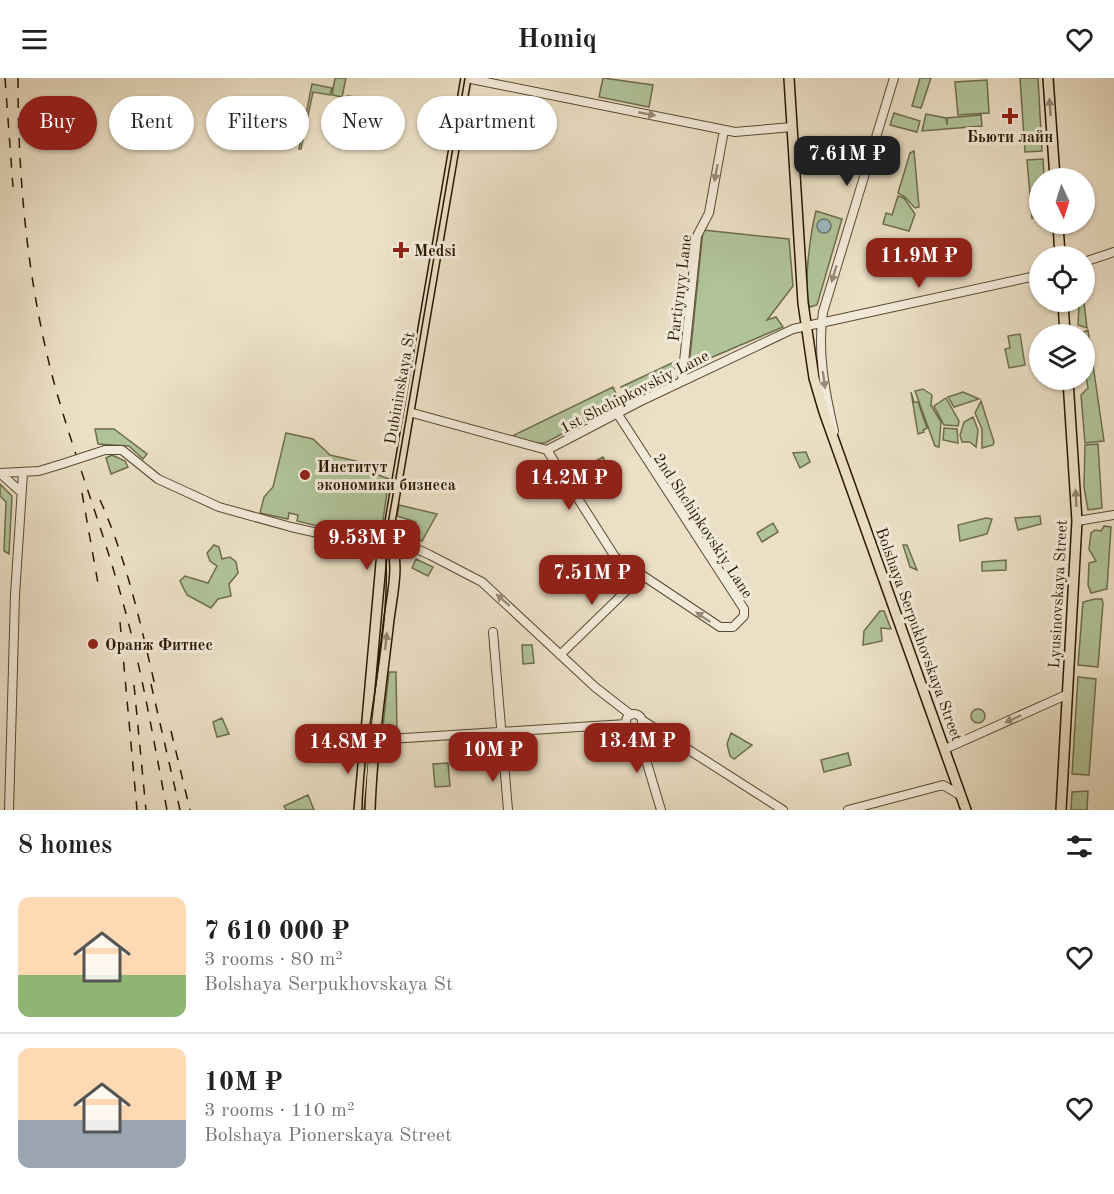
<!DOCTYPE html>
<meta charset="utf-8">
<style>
:root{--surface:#fff;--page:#f2f2f2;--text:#222;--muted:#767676;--line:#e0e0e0;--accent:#8f2418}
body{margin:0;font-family:"Old Standard TT",serif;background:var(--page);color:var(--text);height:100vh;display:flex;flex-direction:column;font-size:22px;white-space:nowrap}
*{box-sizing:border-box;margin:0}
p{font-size:20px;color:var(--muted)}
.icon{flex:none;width:33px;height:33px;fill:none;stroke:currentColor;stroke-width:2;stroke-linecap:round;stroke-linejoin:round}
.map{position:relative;height:732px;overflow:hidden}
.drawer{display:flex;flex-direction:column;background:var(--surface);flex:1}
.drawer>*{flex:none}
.guide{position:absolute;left:18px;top:18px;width:600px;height:54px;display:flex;gap:12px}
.needle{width:39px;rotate:176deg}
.tools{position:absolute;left:1029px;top:90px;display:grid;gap:12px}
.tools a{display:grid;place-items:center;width:66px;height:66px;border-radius:50%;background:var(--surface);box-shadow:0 2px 4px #0004;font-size:30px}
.price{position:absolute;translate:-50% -51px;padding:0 14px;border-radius:12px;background:var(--accent);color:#fff;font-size:20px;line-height:39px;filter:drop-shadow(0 2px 3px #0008)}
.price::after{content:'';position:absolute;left:50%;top:36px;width:18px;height:14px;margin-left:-9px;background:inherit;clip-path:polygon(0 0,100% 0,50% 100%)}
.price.active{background:#222;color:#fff}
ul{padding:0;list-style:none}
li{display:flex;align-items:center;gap:18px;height:150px;padding:0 18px}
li+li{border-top:2px solid var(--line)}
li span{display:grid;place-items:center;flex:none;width:168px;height:120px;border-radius:12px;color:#555}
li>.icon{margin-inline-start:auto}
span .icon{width:72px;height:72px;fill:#fffc;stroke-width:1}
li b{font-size:26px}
h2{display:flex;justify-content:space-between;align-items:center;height:72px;padding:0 18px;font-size:26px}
.tag{padding:0 21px;border-radius:27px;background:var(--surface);box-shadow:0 2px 4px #0004;font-size:21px;line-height:54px}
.tag.active{background:var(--accent);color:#fff}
header{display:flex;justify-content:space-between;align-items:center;height:78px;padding:0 18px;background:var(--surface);font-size:27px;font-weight:800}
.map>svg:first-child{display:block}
</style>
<header><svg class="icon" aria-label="menu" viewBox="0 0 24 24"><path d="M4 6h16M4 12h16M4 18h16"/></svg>Homiq<svg class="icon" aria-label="heart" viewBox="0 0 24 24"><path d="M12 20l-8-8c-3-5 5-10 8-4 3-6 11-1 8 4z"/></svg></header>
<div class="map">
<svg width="1114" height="732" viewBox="0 0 1114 732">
<rect width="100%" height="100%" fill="#ebdfc5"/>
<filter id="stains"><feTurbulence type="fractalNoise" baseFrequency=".00333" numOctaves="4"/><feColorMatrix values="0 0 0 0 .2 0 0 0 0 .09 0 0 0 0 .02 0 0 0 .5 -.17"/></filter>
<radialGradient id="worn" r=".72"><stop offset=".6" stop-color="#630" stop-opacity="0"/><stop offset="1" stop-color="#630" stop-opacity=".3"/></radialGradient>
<path fill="#b1c399" stroke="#6d6d4c" stroke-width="1.5" d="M335 0H346L342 19 332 17Z
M603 0 653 7 649 29 599 19Z
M920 0H931L921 30 912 28Z
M1020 0H1038L1042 73 1025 74Z
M987 2 989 35 958 37 955 4Z
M312 6 332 10 330 17 313 14 301 71H299Z
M347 18 356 19 358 28 369 39 364 58 338 67 333 63 335 50 341 48Z
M894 35 920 43 917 54 890 47Z
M926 36 946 40 947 47V40L981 37 982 48 922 53Z
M371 52 383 54 379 71 367 69Z
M914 73 919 129 915 130 905 119 898 115 910 75Z
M1043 81 1044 100H1040L1039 140H1032L1027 82Z
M898 118 904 120 915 136 909 153 883 146 886 135 892 137Z
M816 133 842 141 817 227 810 229C802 212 811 152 816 133Z
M703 152 789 161 793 208 767 242 776 239 783 249 689 289Z
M1076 224H1084L1087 250 1078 247 1079 228Z
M1088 252 1104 363 1085 365 1081 317 1088 310 1085 292 1084 256H1079Z
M1020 256 1025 287 1009 290 1005 271 1010 270 1008 258Z
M676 283 672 298 626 322 621 309Z
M613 309 620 325 545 365H531L510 359Z
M923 311 932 317 931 327 941 344 939 369 935 368 915 313Z
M911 314 914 324H918L927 350 923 352 924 354 918 356Z
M963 314 979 321 954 329 948 319Z
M946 320 959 343 958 348 944 347 934 328Z
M981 323 994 364 993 367 982 370V351L975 335Z
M973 339 978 352 976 369 970 364H962L960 357 964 344Z
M944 350 957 351 958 365 943 362Z
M95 351H114L147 376 143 381 129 368 98 366Z
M286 355 313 361 330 377 365 385V392L389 401 380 463 297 443 298 437 289 435 288 441 260 435 264 419 273 409Z
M1098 366 1102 430 1088 432 1084 409 1085 367Z
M806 374 810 384 800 390 793 375Z
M112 377 125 383 128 389 111 396 106 380Z
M603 379 608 389 590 399 584 389Z
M0 406 12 418 9 476 4 473 6 424 0 418Z
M399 427 437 436 422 463 411 458 416 444 397 438Z
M1040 438 1041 446 1018 452 1015 440Z
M986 440 992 441 987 456 960 463 958 447Z
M773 445 778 454 762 464 757 455Z
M1104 448 1111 449 1107 511 1091 515 1088 507 1089 485 1096 483 1089 471 1091 455 1095 452 1101 453Z
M214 467 219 469 222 481 230 479 236 484 238 495 229 506 231 518 218 521 211 530 187 517 180 503 185 498 208 505 217 488 210 483 207 475Z
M907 467 917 492 910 489 903 467Z
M416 481 433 489 428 498 412 490Z
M1006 482V492L982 493V484Z
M1095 521H1102L1103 525 1098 589 1078 587 1083 524Z
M880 533H884L891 551 881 550 882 563 863 567 864 553Z
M522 567H532L534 585 523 586Z
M389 594H396L397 656 382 657Z
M1078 599 1096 601 1089 697 1072 696Z
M971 638a7 7 0 1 1 14 0a7 7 0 1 1-14 0Z
M222 640 229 656 217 659 213 644Z
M731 655 752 667 734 681 730 678 727 666Z
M848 675 851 687 824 694 821 682Z
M448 685 450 708 435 709 433 686Z
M1088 713 1087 732H1071L1072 714Z
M308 717 314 732H286L284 728Z"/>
<path fill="#9fb9c0" stroke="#707873" stroke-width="1.5" d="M817 148a7 7 0 1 1 14 0a7 7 0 1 1-14 0Z"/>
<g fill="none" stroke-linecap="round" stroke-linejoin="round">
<g stroke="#5a4931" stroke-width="10">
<path id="minor" d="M466 0 735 54 792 49
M1084 184 1114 174
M682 303 697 158 709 135 724 52
M409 334 547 372
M834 353C825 314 817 274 823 234L894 0
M105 372H122L158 401 219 429 291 449 376 468 408 467 430 477 482 504 595 609 631 637
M547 372 639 324 793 251 1040 197
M547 372 631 504 629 510 560 577
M0 395 39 393 62 386
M0 395 21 414
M1077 443 1114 437
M615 479 720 549H733L744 538V531L617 335
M493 554 508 732
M626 644a8 8 0 1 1 16 0a8 8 0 1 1-16 0Z
M642 642 783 732
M637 652 661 732
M374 662 626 646
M945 671 1066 617
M9 732 15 517 23 395
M848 732 943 707 960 717"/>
</g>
<g stroke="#291700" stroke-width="12">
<path id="major" d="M789 0 803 225 814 300 824 334 966 732
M1048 0 1055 100
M1058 146 1060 178
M1063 224 1065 256
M359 732 382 474 388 456 466 0
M370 732C372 671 381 610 388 550 391 518 402 486 388 456
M1061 732 1077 443 1068 302"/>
</g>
<use href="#minor" stroke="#f2ead9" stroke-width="8"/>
<use href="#major" stroke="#ebdfc5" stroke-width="9"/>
<path stroke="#291700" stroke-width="1.5" d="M362 732C364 643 393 551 385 463L465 0"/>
<path stroke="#291700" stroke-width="1.5" stroke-dasharray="10 10" stroke-linecap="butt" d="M5 0 13 109
M18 0C18 101 27 199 52 297 73 376 104 453 125 532 143 598 154 665 167 732
M82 415 99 511
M100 422C127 482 141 548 156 612
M120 544 137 732
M151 606 180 732
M134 607 146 732
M171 653 190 732"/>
<g stroke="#5a4931" stroke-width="10" stroke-linecap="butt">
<path id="minor-bridge" d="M62 386 105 372"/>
</g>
<use href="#minor-bridge" stroke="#f2ead9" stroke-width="8"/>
</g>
<defs><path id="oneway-solid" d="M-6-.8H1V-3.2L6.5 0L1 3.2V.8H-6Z" transform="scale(1.5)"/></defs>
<g fill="#94856c">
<use href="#oneway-solid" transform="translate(1050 29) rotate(-94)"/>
<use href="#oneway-solid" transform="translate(1076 420) rotate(-93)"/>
<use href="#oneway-solid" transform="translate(386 563) rotate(-84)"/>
</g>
<g fill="#988b77">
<use href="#oneway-solid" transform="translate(647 36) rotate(11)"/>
<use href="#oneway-solid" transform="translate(716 95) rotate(100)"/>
<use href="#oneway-solid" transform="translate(834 196) rotate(107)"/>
<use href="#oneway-solid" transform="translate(824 302) rotate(82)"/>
<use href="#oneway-solid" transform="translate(503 522) rotate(-139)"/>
<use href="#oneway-solid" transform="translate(703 539) rotate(-146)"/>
<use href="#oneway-solid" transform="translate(1013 641) rotate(156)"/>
</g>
<g fill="#8f2418" stroke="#f2ead9" stroke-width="2">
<path d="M1007 29h6v6h6v6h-6v6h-6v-6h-6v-6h6z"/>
<path d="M398 163h6v6h6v6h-6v6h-6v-6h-6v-6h6z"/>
<circle cx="305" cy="397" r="6"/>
<circle cx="93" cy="566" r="6"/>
</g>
<g text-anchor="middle" stroke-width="6" stroke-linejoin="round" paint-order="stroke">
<g font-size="16" font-weight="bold" fill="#291700" stroke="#f2ead9" text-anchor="start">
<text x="1010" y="64" text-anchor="middle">Бьюти лайн</text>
<text x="414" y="178">Medsi</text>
<text x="317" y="394">Институт<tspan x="317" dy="18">экономики бизнеса</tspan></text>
<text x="105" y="572">Оранж Фитнес</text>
</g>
<g font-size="16" fill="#291700" stroke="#f2ead9">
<text transform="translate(679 210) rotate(-83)" y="6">Partiynyy Lane</text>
<text transform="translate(399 310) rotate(-80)" y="6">Dubininskaya St</text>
<text transform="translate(634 313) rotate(-27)" y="6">1st Shchipkovskiy Lane</text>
<text transform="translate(704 447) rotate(57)" y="6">2nd Shchipkovskiy Lane</text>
<text transform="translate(1057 516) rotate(-87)" y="6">Lyusinovskaya Street</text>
<text transform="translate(920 556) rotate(70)" y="6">Bolshaya Serpukhovskaya Street</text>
</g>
</g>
<rect width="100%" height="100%" filter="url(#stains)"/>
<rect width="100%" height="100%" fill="url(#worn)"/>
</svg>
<div class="tools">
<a><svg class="needle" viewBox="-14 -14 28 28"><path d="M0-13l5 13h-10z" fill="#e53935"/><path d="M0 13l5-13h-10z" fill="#767676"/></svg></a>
<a><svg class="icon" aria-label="locate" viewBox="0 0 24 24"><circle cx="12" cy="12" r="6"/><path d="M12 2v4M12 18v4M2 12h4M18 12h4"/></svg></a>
<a><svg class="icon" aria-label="layers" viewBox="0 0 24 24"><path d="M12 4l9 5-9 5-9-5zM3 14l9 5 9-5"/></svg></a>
</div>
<b class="price active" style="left:847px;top:109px">7.61M ₽</b>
<b class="price" style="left:919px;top:211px">11.9M ₽</b>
<b class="price" style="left:569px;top:433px">14.2M ₽</b>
<b class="price" style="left:367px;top:493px">9.53M ₽</b>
<b class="price" style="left:592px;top:528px">7.51M ₽</b>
<b class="price" style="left:637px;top:696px">13.4M ₽</b>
<b class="price" style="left:348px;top:697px">14.8M ₽</b>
<b class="price" style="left:493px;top:705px">10M ₽</b>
<div class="guide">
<a class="tag active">Buy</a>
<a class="tag">Rent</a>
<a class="tag">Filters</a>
<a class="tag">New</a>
<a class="tag">Apartment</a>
</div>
</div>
<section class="drawer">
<h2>8 homes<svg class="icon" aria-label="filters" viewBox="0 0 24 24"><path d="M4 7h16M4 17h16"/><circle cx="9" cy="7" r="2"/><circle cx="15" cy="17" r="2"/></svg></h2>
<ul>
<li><span style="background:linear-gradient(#ffd9b3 65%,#8fb573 0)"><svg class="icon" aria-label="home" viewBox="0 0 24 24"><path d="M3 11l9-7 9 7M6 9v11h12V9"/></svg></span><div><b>7 610 000 ₽</b><p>3 rooms · 80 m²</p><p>Bolshaya Serpukhovskaya St</p></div><svg class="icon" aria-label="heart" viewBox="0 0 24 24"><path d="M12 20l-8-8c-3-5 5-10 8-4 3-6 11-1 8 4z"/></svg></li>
<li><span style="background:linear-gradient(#ffd9b3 60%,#9aa5b1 0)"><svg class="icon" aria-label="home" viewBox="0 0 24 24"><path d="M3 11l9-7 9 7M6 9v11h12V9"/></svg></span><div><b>10M ₽</b><p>3 rooms · 110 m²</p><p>Bolshaya Pionerskaya Street</p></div><svg class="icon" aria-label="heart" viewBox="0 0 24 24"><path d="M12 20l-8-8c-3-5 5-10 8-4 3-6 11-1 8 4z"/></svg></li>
</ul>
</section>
